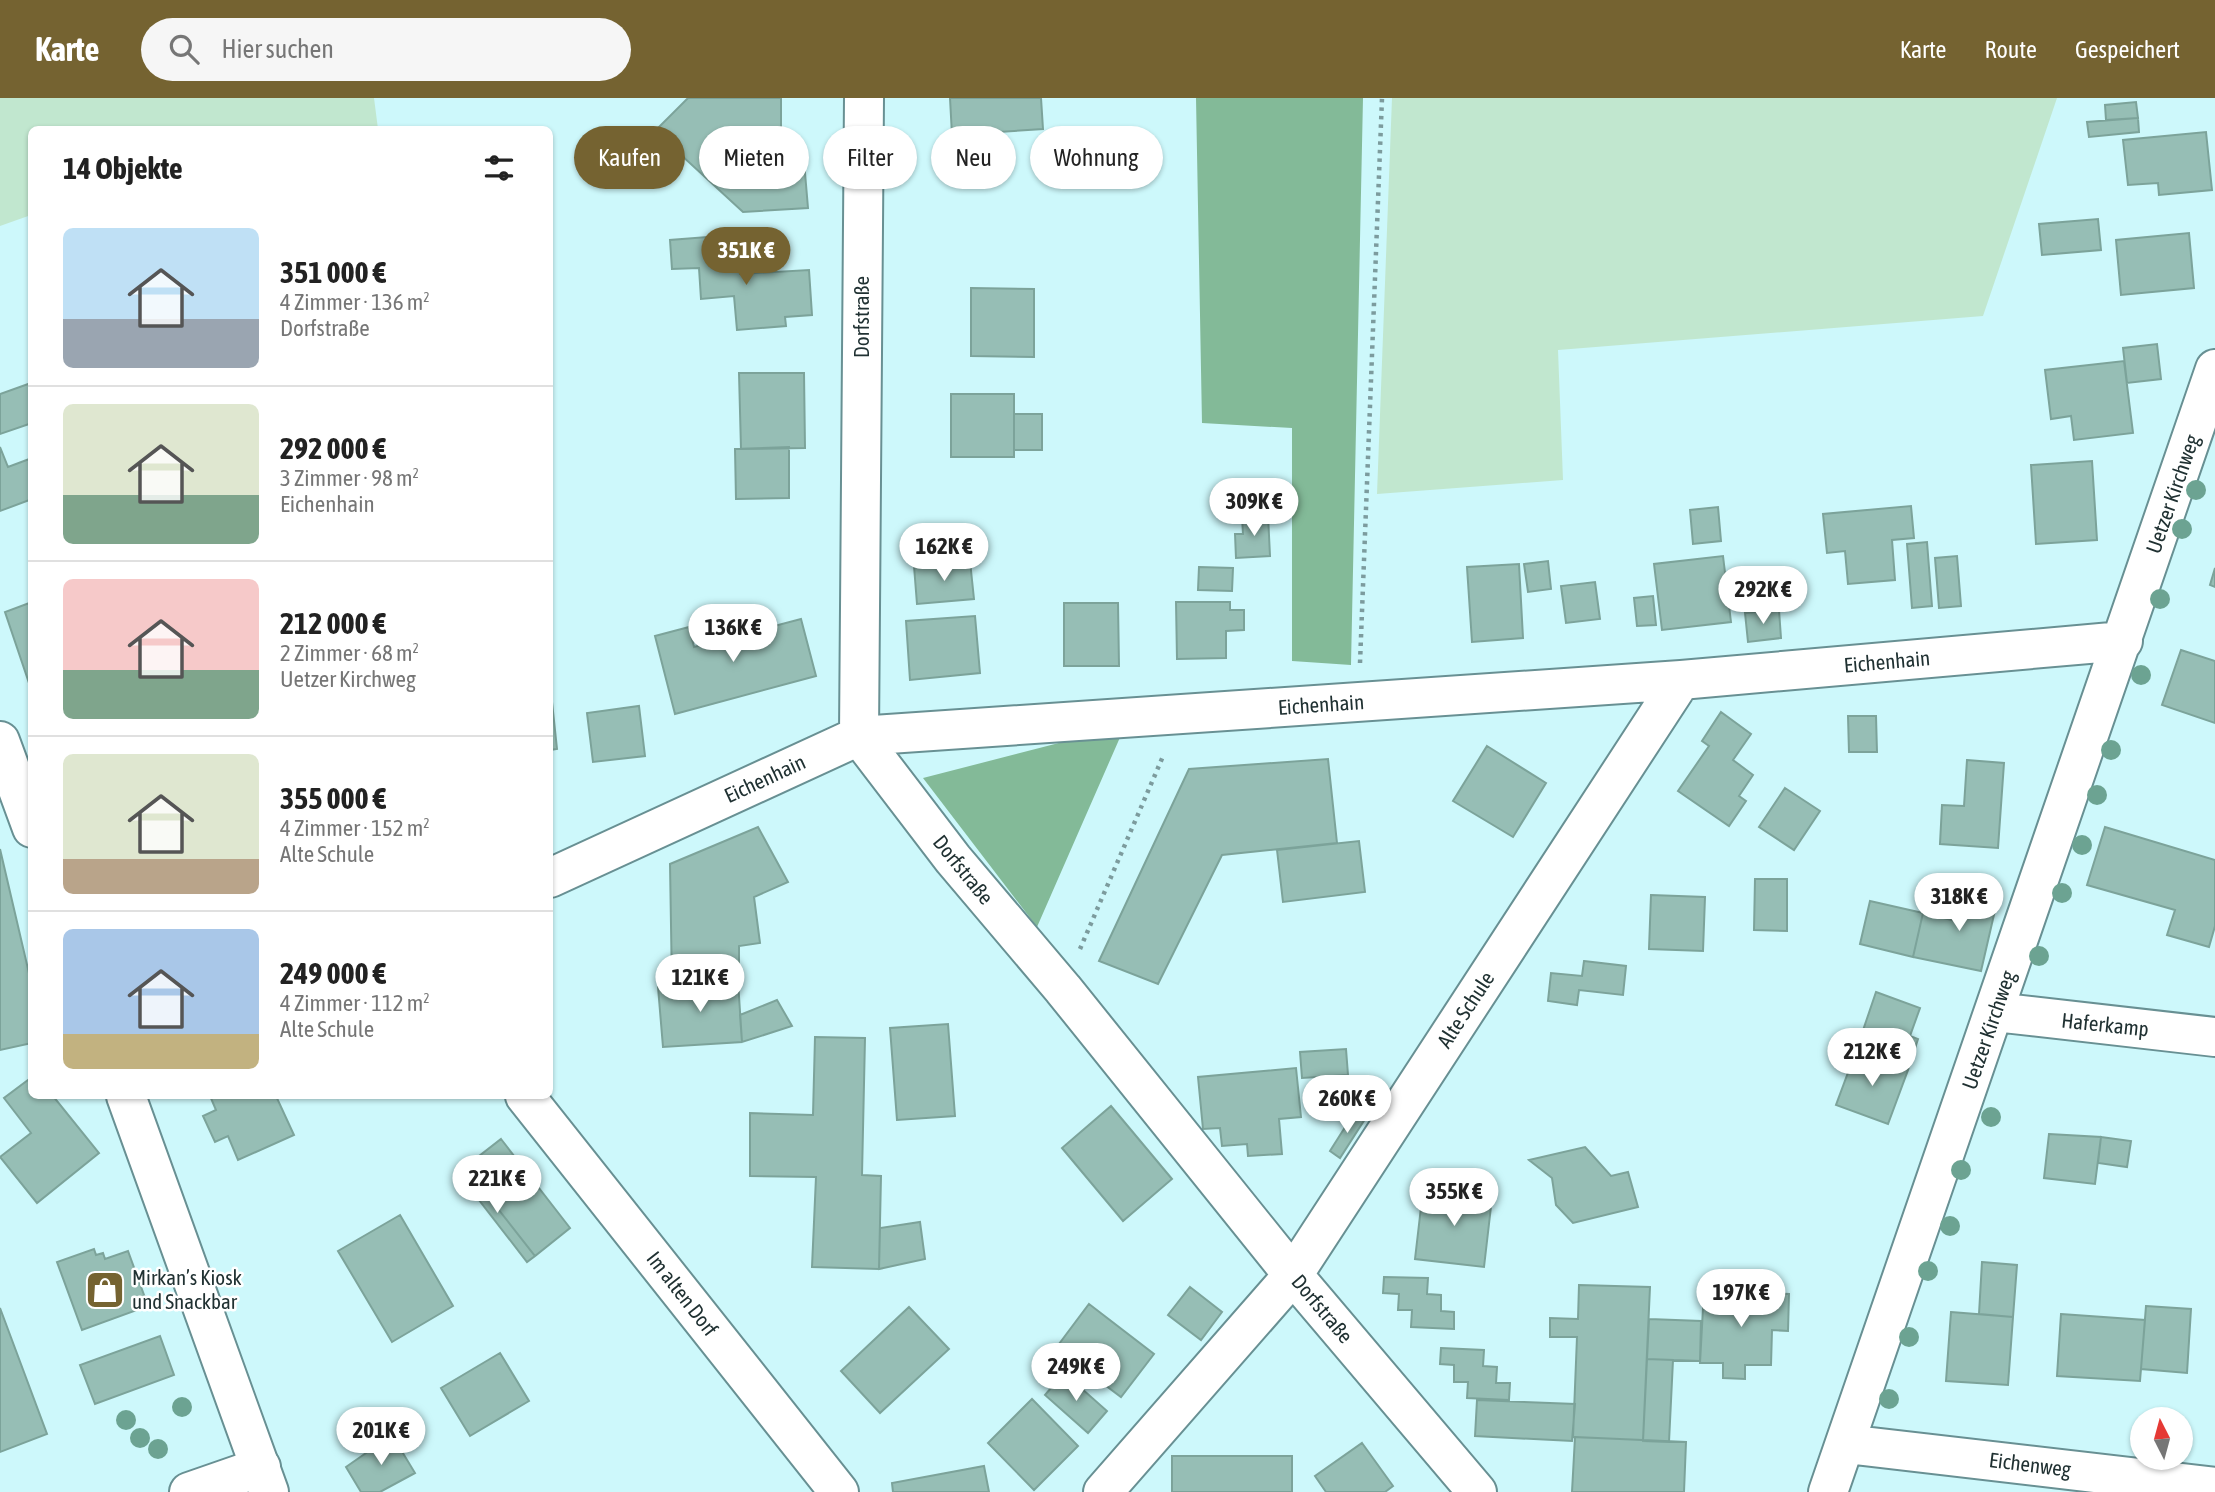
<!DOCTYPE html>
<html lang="de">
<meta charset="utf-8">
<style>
:root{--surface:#fff;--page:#f6f6f6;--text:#222;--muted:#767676;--line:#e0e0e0;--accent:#756331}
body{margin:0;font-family:"Asap Condensed",sans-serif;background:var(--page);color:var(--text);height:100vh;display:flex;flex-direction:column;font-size:26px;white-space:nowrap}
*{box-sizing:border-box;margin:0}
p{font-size:23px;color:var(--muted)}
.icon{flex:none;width:38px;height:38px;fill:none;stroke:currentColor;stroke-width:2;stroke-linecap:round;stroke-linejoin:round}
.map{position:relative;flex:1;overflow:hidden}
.details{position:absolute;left:28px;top:28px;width:525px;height:973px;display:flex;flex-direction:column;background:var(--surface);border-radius:10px;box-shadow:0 2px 5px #0004}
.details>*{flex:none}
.hud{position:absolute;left:574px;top:28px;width:665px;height:63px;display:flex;gap:14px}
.needle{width:46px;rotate:354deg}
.controls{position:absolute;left:2130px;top:1309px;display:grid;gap:14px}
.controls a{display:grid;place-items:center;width:63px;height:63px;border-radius:50%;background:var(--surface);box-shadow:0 2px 5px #0004;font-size:35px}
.price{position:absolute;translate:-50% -60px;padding:0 16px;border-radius:24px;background:#fff;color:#222;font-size:23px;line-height:46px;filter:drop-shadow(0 2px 4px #0008)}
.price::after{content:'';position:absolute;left:50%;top:42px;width:21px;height:16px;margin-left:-10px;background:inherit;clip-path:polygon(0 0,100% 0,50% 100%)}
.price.current{background:var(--accent);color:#fff}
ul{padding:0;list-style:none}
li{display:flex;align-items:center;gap:21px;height:175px;padding:0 35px}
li+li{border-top:2px solid var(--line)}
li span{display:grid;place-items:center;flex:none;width:196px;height:140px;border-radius:10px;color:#555}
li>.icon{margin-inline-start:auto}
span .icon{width:84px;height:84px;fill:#fffc;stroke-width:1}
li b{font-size:30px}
h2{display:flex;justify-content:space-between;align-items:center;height:84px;padding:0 35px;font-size:30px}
.chip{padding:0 24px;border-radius:32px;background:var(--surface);box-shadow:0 2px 5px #0004;font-size:24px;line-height:63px}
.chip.current{background:var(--accent);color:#fff}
header{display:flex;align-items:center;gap:42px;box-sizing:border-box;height:98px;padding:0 35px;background:var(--accent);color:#fff}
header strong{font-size:33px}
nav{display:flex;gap:38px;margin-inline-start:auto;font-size:24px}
.search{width:490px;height:63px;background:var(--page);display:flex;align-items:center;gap:18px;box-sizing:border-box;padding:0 24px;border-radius:38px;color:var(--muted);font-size:26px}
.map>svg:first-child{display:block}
</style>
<header>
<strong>Karte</strong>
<div class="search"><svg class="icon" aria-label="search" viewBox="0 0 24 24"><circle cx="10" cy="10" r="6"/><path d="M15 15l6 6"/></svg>Hier suchen</div>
<nav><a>Karte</a><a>Route</a><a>Gespeichert</a></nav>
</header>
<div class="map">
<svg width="2215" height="1394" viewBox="0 0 2215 1394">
<rect width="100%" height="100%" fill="#cdf8fb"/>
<path fill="#c1e7cf" d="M0 0H374L378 31 32 32 31 117 0 128Z
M1392 0H2057L1983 218 1558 252 1563 382 1377 396Z"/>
<path fill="#83ba98" d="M1196 0H1363L1351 567 1292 563V330L1202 325Z
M1125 628 1037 829 923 680Z"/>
<path fill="#96beb5" stroke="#7ca39a" stroke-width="2" d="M688 0H781V35L770 36 773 64 804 63 808 110 743 114 655 33Z
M950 0H1041L1043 31 952 37Z
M2136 4 2138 20 2106 22 2105 7Z
M2138 20 2139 34 2089 39 2087 24Z
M2206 34 2212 92 2159 97 2158 85 2128 87 2123 42Z
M2098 121 2101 152 2042 157 2039 126Z
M2189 135 2194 190 2121 197 2116 142Z
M707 139 709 164 739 162 740 176 809 172 812 217 785 219 786 228 737 232 734 198 701 201 699 170 672 171 670 142Z
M971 190 1034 191V259L971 258Z
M2157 246 2161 281 2127 285 2123 250Z
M2124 263 2133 335 2074 342 2071 318 2051 321 2045 272Z
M739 275H804L805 350 741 351Z
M31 285 32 325 0 336V296Z
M951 296H1014V359H951Z
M1014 316H1042V352H1014Z
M0 349 8 369 32 360V401L0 413Z
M789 349V400L736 401 735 351Z
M2092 363 2097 442 2036 446 2031 367Z
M1911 408 1914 440 1892 442 1895 482 1848 486 1845 453 1827 455 1823 416Z
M1718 409 1721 443 1693 446 1690 412Z
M1268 417 1270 458 1236 460 1235 436H1243L1242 419Z
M1927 444 1932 508 1912 510 1907 446Z
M1723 458 1731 524 1662 532 1654 466Z
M1957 458 1961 508 1939 510 1935 460Z
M970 463 974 501 917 506 914 468Z
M1548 463 1551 491 1528 494 1524 466Z
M1519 466 1523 540 1472 544 1467 469Z
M1199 469 1233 470 1232 493 1198 492Z
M2215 470V489L2210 487Z
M1595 484 1600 521 1566 525 1561 488Z
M1653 498 1656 527 1637 528 1634 500Z
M32 504V594L5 514Z
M1176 504H1230V512H1244V532L1226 533V560L1177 561Z
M1064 505H1118L1119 568H1064Z
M1779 512 1781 540 1748 544 1745 515Z
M975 518 980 575 910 582 906 523Z
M801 521 816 578 675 616 655 538 689 529 694 549Z
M2181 552 2215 563V625L2162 607Z
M550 585 557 651 550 652Z
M639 608 645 658 593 664 587 615Z
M1721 614 1751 636 1733 662 1753 677 1739 698 1746 703 1729 728 1678 693 1709 648 1702 643Z
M1848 618H1876L1877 654H1849Z
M1487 648 1546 685 1513 739 1453 703Z
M1328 661 1337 745 1222 757 1158 886 1099 863 1189 671Z
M1967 662 2004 665 1998 750 1940 746 1942 707 1964 708Z
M1785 690 1820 713 1794 752 1759 729Z
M758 729 788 784 754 799 760 845 739 848V865H726V884L672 888 670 766Z
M2105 729 2215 762V828L2209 849 2167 837 2175 812 2087 787Z
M1359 743 1365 794 1283 804 1277 752Z
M0 751 32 888V945L0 952Z
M1755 781H1787V833L1754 832Z
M1968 788 1999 795 1981 873 1913 859 1923 815 1960 824Z
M1651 797 1705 799 1703 853 1649 851Z
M1870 803 1923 815 1913 859 1860 846Z
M1584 863 1626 868 1623 897 1579 892 1577 907 1548 903 1551 875 1582 878Z
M738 883 742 944 663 949 658 889Z
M1876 894 1920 910 1910 938 1918 941 1908 972 1856 953Z
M777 902 792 928 742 944 740 917Z
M948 926 955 1018 897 1022 890 930Z
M815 939 865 940 862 1077 881 1078 879 1171 812 1169 816 1079 750 1078V1015L813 1017Z
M1346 951 1348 977 1302 980 1300 954Z
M1856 953 1908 972 1888 1026 1836 1007Z
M1296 970 1301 1019 1279 1021 1282 1056 1248 1058 1247 1046 1222 1048 1220 1030 1203 1031 1198 979Z
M32 979V998H53L99 1055 37 1105 0 1059 31 1035 4 1000Z
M210 998H276L294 1037 238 1062 228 1038 215 1044 203 1018 216 1012Z
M1111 1008 1172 1081 1123 1123 1062 1050Z
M1354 1015 1365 1021 1340 1060 1330 1053Z
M2049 1036 2101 1039 2095 1086 2044 1080Z
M2101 1039 2131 1043 2127 1069 2098 1065Z
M501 1041 570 1130 535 1158 465 1069Z
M1585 1049 1611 1078 1628 1074 1638 1109 1573 1125 1556 1107 1552 1080 1529 1062Z
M465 1069 535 1158 527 1164 458 1075Z
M1423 1092 1492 1100 1484 1169 1415 1161Z
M400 1117 453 1208 392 1244 338 1153Z
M920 1124 925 1161 879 1171 880 1130Z
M94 1151 96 1157 103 1155 105 1161 128 1153 148 1208 82 1232 57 1164Z
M1982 1164 2017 1167 2013 1219 1979 1216Z
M1384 1179 1428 1180 1427 1196 1441 1197V1213L1454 1214V1231L1411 1229 1412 1212H1398L1399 1196 1383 1195Z
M1579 1187 1650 1189 1643 1342 1573 1339 1577 1239H1550V1220L1578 1221Z
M1190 1189 1222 1214 1201 1242 1168 1217Z
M1704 1192 1789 1196 1788 1233 1772 1232 1771 1267H1745V1281L1723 1280V1265H1700Z
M1089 1206 1154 1256 1121 1299 1056 1250Z
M2146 1208 2191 1211 2187 1275 2141 1271Z
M909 1209 949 1251 880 1315 841 1273Z
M0 1210 47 1336 0 1354Z
M1951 1214 2013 1219 2008 1287 1946 1283Z
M2061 1216 2145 1222 2140 1283 2057 1278Z
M1649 1221 1701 1223 1700 1263 1647 1261Z
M160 1238 174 1277 95 1306 80 1267Z
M1441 1250 1484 1252 1483 1268 1497 1269 1496 1285H1510L1509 1302 1467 1300 1468 1284H1454V1267L1440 1266Z
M500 1255 529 1303 470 1338 441 1290Z
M1647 1261 1673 1262 1669 1344 1643 1343Z
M1064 1275 1107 1313 1088 1335 1045 1297Z
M1032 1301 1078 1348 1034 1392 988 1345Z
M1477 1302 1575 1306 1572 1343 1475 1338Z
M392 1337 415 1375 380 1394H361L346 1369Z
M1575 1339 1686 1344 1684 1394H1572Z
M1362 1345 1393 1388 1385 1394H1326L1315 1378Z
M1172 1358H1292V1394H1172Z
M984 1368 989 1394H893L892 1385Z"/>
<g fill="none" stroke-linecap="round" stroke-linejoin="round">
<g stroke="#689093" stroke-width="42">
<path id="minor" d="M864 0 859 638 953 761 1063 891 1293 1177 1477 1394
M550 780 859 638 1681 582 2123 543
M1995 914 2215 939
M525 998 839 1394
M1846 1346 2215 1389
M189 1394 261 1369
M1103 1394 1293 1177 1681 582
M1828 1394 2215 271"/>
</g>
<g stroke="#689093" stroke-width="42">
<path id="tertiary" d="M0 643 32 730
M126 998 269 1394"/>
</g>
<path stroke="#7c9b9d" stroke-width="4.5" stroke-dasharray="3.5 5" stroke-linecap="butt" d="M1360 565 1382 0
M1080 851 1164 656"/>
<use href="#minor" stroke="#fff" stroke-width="38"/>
<use href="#tertiary" stroke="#fff" stroke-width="38"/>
</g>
<g fill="#6ca392">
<circle cx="2196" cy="392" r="10"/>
<circle cx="2182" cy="431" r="10"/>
<circle cx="2160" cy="501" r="10"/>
<circle cx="2141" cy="577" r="10"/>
<circle cx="2111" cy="652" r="10"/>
<circle cx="2097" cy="697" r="10"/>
<circle cx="2082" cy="747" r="10"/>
<circle cx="2062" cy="795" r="10"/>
<circle cx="2039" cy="858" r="10"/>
<circle cx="1991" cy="1019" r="10"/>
<circle cx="1961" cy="1072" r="10"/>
<circle cx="1950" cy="1128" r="10"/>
<circle cx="1928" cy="1173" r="10"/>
<circle cx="1909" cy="1239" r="10"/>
<circle cx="1889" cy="1301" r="10"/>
<circle cx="182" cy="1309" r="10"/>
<circle cx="126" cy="1322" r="10"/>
<circle cx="140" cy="1340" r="10"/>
<circle cx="158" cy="1351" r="10"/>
</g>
<defs>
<g id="shop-square" transform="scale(2.0125)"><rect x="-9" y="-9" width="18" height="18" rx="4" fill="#756331" stroke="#fff"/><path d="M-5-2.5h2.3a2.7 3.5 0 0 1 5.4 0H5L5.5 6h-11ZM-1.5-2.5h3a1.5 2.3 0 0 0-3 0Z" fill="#fff"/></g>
</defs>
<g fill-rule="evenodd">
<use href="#shop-square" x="105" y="1192"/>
</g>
<g text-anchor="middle" stroke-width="5" stroke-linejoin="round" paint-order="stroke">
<g font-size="21" fill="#203132" stroke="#fff">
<text transform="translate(862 219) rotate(-90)" y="7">Dorfstraße</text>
<text transform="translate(2173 396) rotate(-71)" y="7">Uetzer Kirchweg</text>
<text transform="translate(1887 564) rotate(-5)" y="7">Eichenhain</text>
<text transform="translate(1321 607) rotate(-4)" y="7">Eichenhain</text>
<text transform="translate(765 681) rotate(-25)" y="7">Eichenhain</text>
<text transform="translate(963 772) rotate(51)" y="7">Dorfstraße</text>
<text transform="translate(1466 912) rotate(-57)" y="7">Alte Schule</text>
<text transform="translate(2105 927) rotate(6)" y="7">Haferkamp</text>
<text transform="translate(1989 932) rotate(-71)" y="7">Uetzer Kirchweg</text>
<text transform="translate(682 1196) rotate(52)" y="7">Im alten Dorf</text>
<text transform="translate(1322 1211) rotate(50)" y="7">Dorfstraße</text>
<text transform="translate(2030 1367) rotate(7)" y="7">Eichenweg</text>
</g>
<g font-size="21" fill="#203132" stroke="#fff" text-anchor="start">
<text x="132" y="1187">Mirkan’s Kiosk<tspan x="132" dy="24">und Snackbar</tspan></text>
</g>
</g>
</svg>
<div class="controls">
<a><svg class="needle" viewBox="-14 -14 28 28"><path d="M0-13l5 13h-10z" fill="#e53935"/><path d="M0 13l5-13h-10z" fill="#767676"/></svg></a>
</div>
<b class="price current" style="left:746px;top:189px">351K €</b>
<b class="price" style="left:1254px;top:440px">309K €</b>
<b class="price" style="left:944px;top:485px">162K €</b>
<b class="price" style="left:1763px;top:528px">292K €</b>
<b class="price" style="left:733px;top:566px">136K €</b>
<b class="price" style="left:1959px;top:835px">318K €</b>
<b class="price" style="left:700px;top:916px">121K €</b>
<b class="price" style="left:1872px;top:990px">212K €</b>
<b class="price" style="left:1347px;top:1037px">260K €</b>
<b class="price" style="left:497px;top:1117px">221K €</b>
<b class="price" style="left:1454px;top:1130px">355K €</b>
<b class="price" style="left:1741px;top:1231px">197K €</b>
<b class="price" style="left:1076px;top:1305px">249K €</b>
<b class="price" style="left:381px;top:1369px">201K €</b>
<div class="hud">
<a class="chip current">Kaufen</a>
<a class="chip">Mieten</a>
<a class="chip">Filter</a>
<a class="chip">Neu</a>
<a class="chip">Wohnung</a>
</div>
<section class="details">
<h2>14 Objekte<svg class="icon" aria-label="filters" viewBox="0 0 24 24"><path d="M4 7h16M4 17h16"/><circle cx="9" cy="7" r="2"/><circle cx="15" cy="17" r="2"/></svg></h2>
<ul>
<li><span style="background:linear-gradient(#bfe0f5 65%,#9aa5b1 0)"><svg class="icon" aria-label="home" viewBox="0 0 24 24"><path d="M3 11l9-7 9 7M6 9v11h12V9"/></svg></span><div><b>351 000 €</b><p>4 Zimmer · 136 m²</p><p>Dorfstraße</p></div></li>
<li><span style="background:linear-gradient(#dfe7d0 65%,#7fa58c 0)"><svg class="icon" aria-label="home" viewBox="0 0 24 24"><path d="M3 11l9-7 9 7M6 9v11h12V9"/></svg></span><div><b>292 000 €</b><p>3 Zimmer · 98 m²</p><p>Eichenhain</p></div></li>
<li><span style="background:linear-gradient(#f6c9c9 65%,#7fa58c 0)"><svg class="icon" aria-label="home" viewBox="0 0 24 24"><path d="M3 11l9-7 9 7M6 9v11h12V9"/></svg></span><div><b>212 000 €</b><p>2 Zimmer · 68 m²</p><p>Uetzer Kirchweg</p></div></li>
<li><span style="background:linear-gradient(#dfe7d0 75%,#b9a48a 0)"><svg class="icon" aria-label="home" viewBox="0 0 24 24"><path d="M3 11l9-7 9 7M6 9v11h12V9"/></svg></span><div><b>355 000 €</b><p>4 Zimmer · 152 m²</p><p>Alte Schule</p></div></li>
<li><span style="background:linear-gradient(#a9c7e8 75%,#c2b280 0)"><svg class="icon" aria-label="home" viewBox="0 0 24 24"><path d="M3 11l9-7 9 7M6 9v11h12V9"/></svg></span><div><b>249 000 €</b><p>4 Zimmer · 112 m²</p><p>Alte Schule</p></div></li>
</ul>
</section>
</div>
